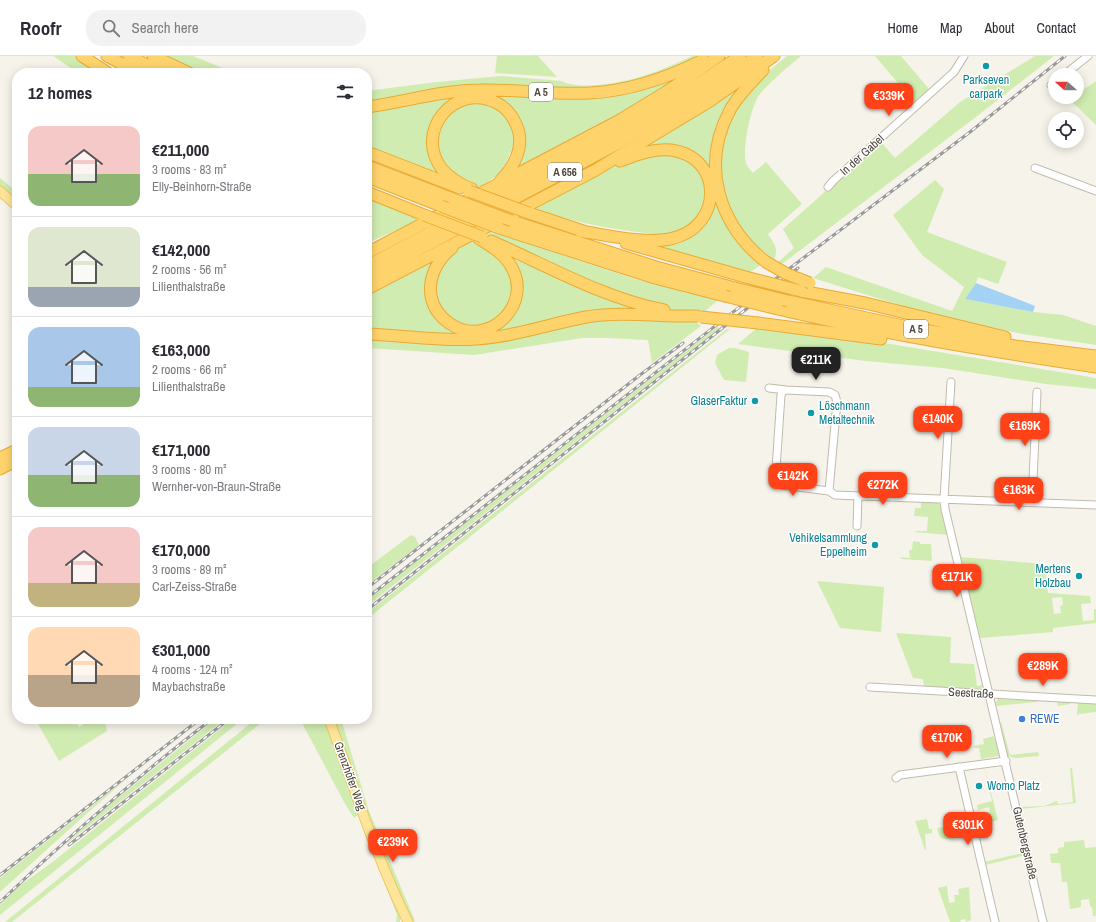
<!DOCTYPE html>
<meta charset="utf-8">
<style>
:root{--surface:#fff;--page:#f2f2f3;--text:#2b2b33;--muted:#7c7c81;--line:#e1e1e2;--accent:#ff4218}
body{margin:0;font-family:"Archivo Narrow",sans-serif;background:var(--page);color:var(--text);height:100vh;display:flex;flex-direction:column;font-size:15px;white-space:nowrap}
*{box-sizing:border-box;margin:0}
p{font-size:13px;color:var(--muted)}
.icon{flex:none;width:22px;height:22px;fill:none;stroke:currentColor;stroke-width:2;stroke-linecap:round;stroke-linejoin:round}
.map{position:relative;flex:1;overflow:hidden}
.sheet{position:absolute;left:12px;top:12px;width:360px;height:656px;display:flex;flex-direction:column;background:var(--surface);border-radius:16px;box-shadow:0 2px 10px #0003}
.sheet>*{flex:none}
.needle{width:26px;rotate:291deg}
.fabs{position:absolute;left:1048px;top:12px;display:grid;gap:8px}
.fabs a{display:grid;place-items:center;width:36px;height:36px;border-radius:50%;background:var(--surface);box-shadow:0 2px 10px #0003;font-size:20px}
.price{position:absolute;translate:-50% -34px;padding:0 9px;border-radius:8px;background:var(--accent);color:#fff;font-size:13px;line-height:26px;filter:drop-shadow(0 1px 2px #0008)}
.price::after{content:'';position:absolute;left:50%;top:24px;width:12px;height:9px;margin-left:-6px;background:inherit;clip-path:polygon(0 0,100% 0,50% 100%)}
.price.on{background:#222;color:#fff}
ul{padding:0;list-style:none}
li{display:flex;align-items:center;gap:12px;height:100px;padding:0 16px}
li+li{border-top:1px solid var(--line)}
li span{display:grid;place-items:center;flex:none;width:112px;height:80px;border-radius:12px;color:#555}
li>.icon{margin-inline-start:auto}
span .icon{width:48px;height:48px;fill:#fffc;stroke-width:1}
li b{font-size:17px}
h2{display:flex;justify-content:space-between;align-items:center;height:48px;padding:0 16px;font-size:17px}
header{display:flex;align-items:center;gap:24px;box-sizing:border-box;height:56px;padding:0 20px;background:var(--surface);border-bottom:1px solid var(--line)}
header strong{font-size:19px}
nav{display:flex;gap:22px;margin-inline-start:auto;font-size:14px}
.search{width:280px;height:36px;background:var(--page);display:flex;align-items:center;gap:10px;box-sizing:border-box;padding:0 14px;border-radius:16px;color:var(--muted);font-size:15px}
.map>svg:first-child{display:block}
</style>
<header>
<strong>Roofr</strong>
<div class="search"><svg class="icon" aria-label="search" viewBox="0 0 24 24"><circle cx="10" cy="10" r="6"/><path d="M15 15l6 6"/></svg>Search here</div>
<nav><a>Home</a><a>Map</a><a>About</a><a>Contact</a></nav>
</header>
<div class="map">
<svg width="1096" height="866" viewBox="0 0 1096 866">
<rect width="100%" height="100%" fill="#f6f3ea"/>
<path fill="#d0ecb1" fill-rule="evenodd" d="M53 0H75L102 17H78Z
M164 0H193L235 17H205Z
M497 0H538L557 21 495 17Z
M692 0H702L666 17 609 31 367 46V35L437 26 501 20 561 25C581 35 625 26 646 19 662 14 677 7 692 0Z
M787 0H801C788 11 771 25 760 38 751 49 742 93 746 107 747 111 751 114 753 117L766 106 802 148 768 178C774 189 779 191 774 204L746 183 734 165 721 130V93L725 76 731 62 743 42 766 17Z
M875 0H901L929 33 914 46Z
M1035 0H1054L972 64 782 208 778 206 794 192 783 173 881 86 895 102 960 46Z
M682 19 665 31 631 51 510 117 522 91 513 90C505 111 500 120 480 131L468 127 441 120 367 91V55L465 38 573 42Z
M1096 25V69L1069 43 1072 41H1077V38Z
M744 27 718 74V146L762 208 749 217 644 188 683 182C633 175 580 171 533 151L573 129 612 111 641 101 635 95Z
M0 122 17 136V145L0 131Z
M935 124 944 133 927 176 1007 206 998 228 978 221 976 227 965 243 1033 256 1063 259 1096 270V289L1023 278 928 258 813 222 826 211 952 255 964 231 922 199 893 159Z
M367 141 420 164 367 187Z
M491 176 638 224 718 244 703 257 668 254 633 244 485 180Z
M469 185 482 190 505 197 600 241 640 254 648 261 696 266 701 270 652 307 648 284 608 282H582L474 299 367 292V238L440 199 438 214 449 198Z
M717 271 720 272 367 550V544Z
M758 271 872 285 1096 322V333L1046 328 943 312 865 305 738 288Z
M727 273H730L367 563V557Z
M729 292H735L749 296 746 326 724 324 715 307 717 299Z
M921 445 938 446 941 450 949 479 915 476 916 475H927L928 461 914 460 915 452H921Z
M411 479 415 481 419 489 367 529V512Z
M913 485 920 486V488H931L932 505 902 503 900 501 910 502 909 494H912Z
M960 501 1044 508 1048 537 1090 540 1091 547 1081 548 1083 565 1094 564V553H1096V567L1053 572V576L980 582ZM1062 541 1063 549 1060 550 1061 557 1054 558 1052 542Z
M817 525 884 531 881 576 840 572Z
M896 577 951 581 950 607 974 608 977 630 983 629 981 633 924 631 923 623 913 622Z
M998 643 1071 646 1070 648 1058 650 1057 646 1039 645 1037 646 996 650V646Z
M1078 647 1096 648V656L1079 658 1078 659H1077Z
M41 663H70L74 669 77 668 79 671 92 663H104L107 675 59 705 38 668 41 665Z
M215 663H225L61 792 104 753Z
M233 663H243L0 859V849L19 830 50 808Z
M256 663H266L12 866H5Z
M300 663H324L400 858V866H396L397 859 358 759 354 762 344 746Z
M330 663H341L369 755 415 865 410 866 384 807Z
M1001 666 1010 699 1038 696 1039 700 1015 702 1007 700 1000 667Z
M994 680 999 700 981 703 979 692H974L973 690 984 688 983 683Z
M984 709 998 764 984 767 983 765 987 764 986 757 990 756 989 751 978 754 977 749 992 745Z
M1070 712H1072L1076 747 1021 753 1020 751 1044 750 1057 745 1058 748 1073 746Z
M130 720 85 759 0 836V822Z
M952 762 955 782C943 784 940 785 937 772L944 771 943 765Z
M927 763 929 773H932V777L925 778 926 794H925L915 765Z
M1084 784 1085 792 1096 791V860H1093L1092 851 1090 850 1089 843 1081 844V851L1070 853 1067 826H1062L1060 807H1051L1050 798 1058 797V792L1064 791V786Z
M1022 797V800L985 809 984 806Z
M947 830 949 847 955 846 954 839H959L958 833 969 831 971 864 966 866 965 863 960 864 961 866H950L938 832Z"/>
<path fill="#a4d2f5" d="M976 227 1035 250 1033 256 965 243Z"/>
<g fill="none" stroke-linecap="round" stroke-linejoin="round">
<g stroke="#c2bbac" stroke-width="9">
<path id="minor" d="M1064 19 1088 0
M1051 29 1055 26
M1035 112 1096 135
M828 131 833 125 954 16 964 0
M951 326 944 443 945 453 1043 866
M769 332 786 334
M829 435 837 346 835 339 829 336 786 334 783 335 781 339 776 413 778 425 782 429 829 435 835 439 1096 449
M1032 446 1037 336
M857 470 858 440
M870 631 1096 644
M959 711 995 866
M896 722 900 719 1006 705"/>
</g>
<g stroke="#ecc763" stroke-width="11">
<path id="major" d="M0 135 17 150
M329 663C354 731 376 801 408 866"/>
</g>
<g stroke="#e8ab33" stroke-width="13">
<path id="highway" d="M82 0 108 17
M107 0 139 17
M129 0 163 17
M153 0 189 17
M763 14C751 27 738 39 730 54 700 110 719 169 766 206
M367 51C405 46 442 34 481 34 517 33 554 39 590 37 630 35 667 22 703 4
M367 96 460 132
M367 110 453 143
M367 121 441 150
M472 133C461 129 450 122 442 113 413 76 455 25 497 47 507 52 514 62 518 73 524 92 514 111 500 125
M367 136 424 159
M529 157 586 176
M512 165 656 211 735 232
M499 172 655 222 725 240
M580 175C607 179 644 188 670 183 724 172 724 101 671 94 653 92 636 99 620 105
M491 185C548 210 603 242 664 254
M626 187 749 222
M452 192C438 203 428 221 431 240 433 251 439 260 449 267 488 295 537 246 509 207 502 196 489 189 478 182
M367 197 620 64 666 36 719 0
M367 210 625 73 670 46 740 0
M367 221 617 88 712 31 757 0
M367 233 594 115 710 45 774 0
M801 235 865 247 1005 281
M788 245 913 272 1015 290 1096 300
M778 253C883 278 989 295 1096 311
M758 267 881 283
M367 278C403 279 440 286 476 283 513 281 549 268 586 261 623 255 660 261 697 260
M0 402 17 394
M0 413 17 404"/>
</g>
<use href="#minor" stroke="#fff" stroke-width="7"/>
<use href="#major" stroke="#ffe59a" stroke-width="9"/>
<use href="#highway" stroke="#ffd36c" stroke-width="11"/>
<g stroke="#999" stroke-width="3">
<path id="rail" d="M367 532 640 319 683 287
M367 542 765 231 970 76 1065 0
M367 554 798 212
M69 789 229 663
M0 819 200 663
M0 846C68 781 138 720 212 663"/>
</g>
<use href="#rail" stroke="#fff" stroke-width="1.5" stroke-dasharray="4.5" stroke-linecap="butt"/>
<g stroke="#e8ab33" stroke-width="13" stroke-linecap="butt">
<path id="highway-bridge" d="M469 135 529 157
M453 143 512 165
M441 150 499 172
M424 159 482 181
M766 206 787 218 810 227
M749 222 801 235
M735 232 788 245
M725 240 778 253
M701 261 758 267"/>
</g>
<use href="#highway-bridge" stroke="#ffd36c" stroke-width="11"/>
</g>
<g fill="#0f9aa8" stroke="#fff" stroke-width="1.5">
<circle cx="986" cy="10" r="4"/>
<circle cx="755" cy="345" r="4"/>
<circle cx="811" cy="357" r="4"/>
<circle cx="875" cy="489" r="4"/>
<circle cx="1079" cy="520" r="4"/>
<circle cx="979" cy="730" r="4"/>
</g>
<circle fill="#3f7fe0" stroke="#fff" stroke-width="1.5" cx="1022" cy="663" r="4"/>
<g text-anchor="middle" stroke-width="3" stroke-linejoin="round" paint-order="stroke">
<g fill="#fff" stroke="#817c73" stroke-width="1">
<rect x="529" y="27" width="24" height="18" rx="3"/>
<rect x="548" y="107" width="34" height="18" rx="3"/>
<rect x="904" y="264" width="24" height="18" rx="3"/>
</g>
<g font-size="11" font-weight="bold" fill="#4b4437">
<text x="541" y="40">A 5</text>
<text x="565" y="120">A 656</text>
<text x="916" y="277">A 5</text>
</g>
<g font-size="12" fill="#0d838f" stroke="#fff" text-anchor="end">
<text x="986" y="28" text-anchor="middle">Parkseven<tspan x="986" dy="14">carpark</tspan></text>
<text x="747" y="349">GlaserFaktur</text>
<text x="819" y="354" text-anchor="start">Löschmann<tspan x="819" dy="14">Metaltechnik</tspan></text>
<text x="867" y="486">Vehikelsammlung<tspan x="867" dy="14">Eppelheim</tspan></text>
<text x="1071" y="517">Mertens<tspan x="1071" dy="14">Holzbau</tspan></text>
<text x="987" y="734" text-anchor="start">Womo Platz</text>
</g>
<g font-size="12" fill="#4b4437" stroke="#fff">
<text transform="translate(862 99) rotate(-42)" y="4">In der Gabel</text>
<text transform="translate(971 637) rotate(3)" y="4">Seestraße</text>
<text transform="translate(350 720) rotate(70)" y="4">Grenzhöfer Weg</text>
<text transform="translate(1025 787) rotate(77)" y="4">Gutenbergstraße</text>
</g>
<g font-size="12" fill="#366cbe" stroke="#fff" text-anchor="start">
<text x="1030" y="667">REWE</text>
</g>
</g>
</svg>
<div class="fabs">
<a><svg class="needle" viewBox="-14 -14 28 28"><path d="M0-13l5 13h-10z" fill="#e53935"/><path d="M0 13l5-13h-10z" fill="#7c7c81"/></svg></a>
<a><svg class="icon" aria-label="locate" viewBox="0 0 24 24"><circle cx="12" cy="12" r="6"/><path d="M12 2v4M12 18v4M2 12h4M18 12h4"/></svg></a>
</div>
<b class="price" style="left:889px;top:61px">€339K</b>
<b class="price on" style="left:816px;top:325px">€211K</b>
<b class="price" style="left:938px;top:384px">€140K</b>
<b class="price" style="left:1025px;top:391px">€169K</b>
<b class="price" style="left:793px;top:441px">€142K</b>
<b class="price" style="left:883px;top:450px">€272K</b>
<b class="price" style="left:1019px;top:455px">€163K</b>
<b class="price" style="left:957px;top:542px">€171K</b>
<b class="price" style="left:1043px;top:631px">€289K</b>
<b class="price" style="left:947px;top:703px">€170K</b>
<b class="price" style="left:968px;top:790px">€301K</b>
<b class="price" style="left:393px;top:807px">€239K</b>
<section class="sheet">
<h2>12 homes<svg class="icon" aria-label="filters" viewBox="0 0 24 24"><path d="M4 7h16M4 17h16"/><circle cx="9" cy="7" r="2"/><circle cx="15" cy="17" r="2"/></svg></h2>
<ul>
<li><span style="background:linear-gradient(#f6c9c9 60%,#8fb573 0)"><svg class="icon" aria-label="home" viewBox="0 0 24 24"><path d="M3 11l9-7 9 7M6 9v11h12V9"/></svg></span><div><b>€211,000</b><p>3 rooms · 83 m²</p><p>Elly-Beinhorn-Straße</p></div></li>
<li><span style="background:linear-gradient(#dfe7d0 75%,#9aa5b1 0)"><svg class="icon" aria-label="home" viewBox="0 0 24 24"><path d="M3 11l9-7 9 7M6 9v11h12V9"/></svg></span><div><b>€142,000</b><p>2 rooms · 56 m²</p><p>Lilienthalstraße</p></div></li>
<li><span style="background:linear-gradient(#a9c7e8 75%,#8fb573 0)"><svg class="icon" aria-label="home" viewBox="0 0 24 24"><path d="M3 11l9-7 9 7M6 9v11h12V9"/></svg></span><div><b>€163,000</b><p>2 rooms · 66 m²</p><p>Lilienthalstraße</p></div></li>
<li><span style="background:linear-gradient(#c9d6e8 60%,#8fb573 0)"><svg class="icon" aria-label="home" viewBox="0 0 24 24"><path d="M3 11l9-7 9 7M6 9v11h12V9"/></svg></span><div><b>€171,000</b><p>3 rooms · 80 m²</p><p>Wernher-von-Braun-Straße</p></div></li>
<li><span style="background:linear-gradient(#f6c9c9 70%,#c2b280 0)"><svg class="icon" aria-label="home" viewBox="0 0 24 24"><path d="M3 11l9-7 9 7M6 9v11h12V9"/></svg></span><div><b>€170,000</b><p>3 rooms · 89 m²</p><p>Carl-Zeiss-Straße</p></div></li>
<li><span style="background:linear-gradient(#ffd9b3 60%,#b9a48a 0)"><svg class="icon" aria-label="home" viewBox="0 0 24 24"><path d="M3 11l9-7 9 7M6 9v11h12V9"/></svg></span><div><b>€301,000</b><p>4 rooms · 124 m²</p><p>Maybachstraße</p></div></li>
</ul>
</section>
</div>
